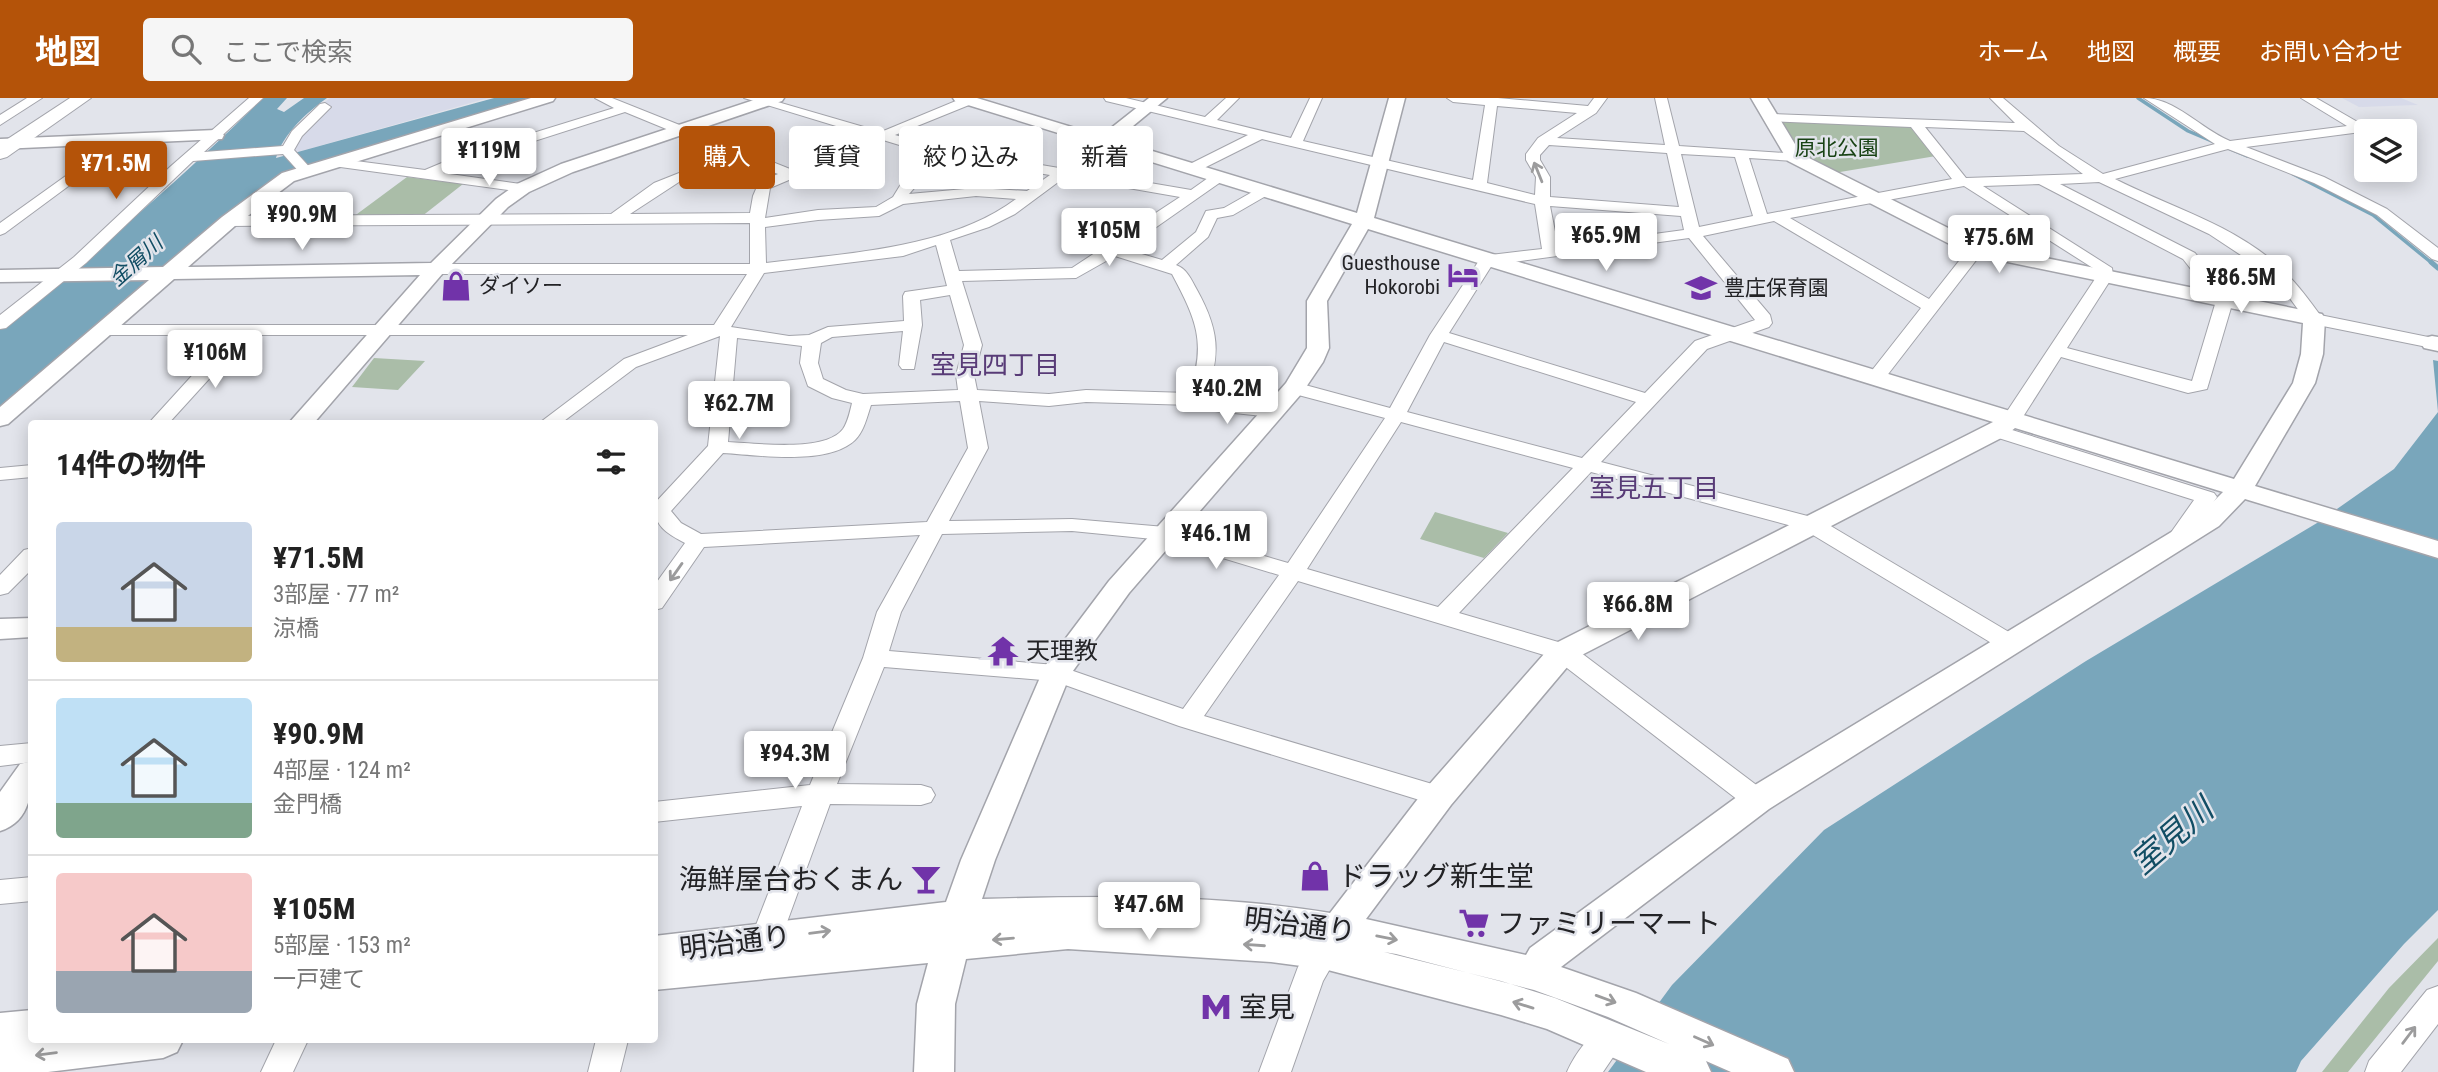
<!DOCTYPE html>
<html lang="ja">
<meta charset="utf-8">
<style>
:root{--surface:#fff;--page:#f6f6f6;--text:#222;--muted:#767676;--line:#e0e0e0;--accent:#b45309}
body{margin:0;font-family:"Roboto Condensed","Noto Sans JP",sans-serif;background:var(--page);color:var(--text);height:100vh;display:flex;flex-direction:column;font-size:26px;white-space:nowrap}
*{box-sizing:border-box;margin:0}
p{font-size:23px;color:var(--muted)}
.icon{flex:none;width:38px;height:38px;fill:none;stroke:currentColor;stroke-width:2;stroke-linecap:round;stroke-linejoin:round}
.map{position:relative;flex:1;overflow:hidden}
.drawer{position:absolute;left:28px;top:322px;width:630px;height:623px;display:flex;flex-direction:column;background:var(--surface);border-radius:7px;box-shadow:0 4px 18px #0003}
.drawer>*{flex:none}
.guide{position:absolute;left:679px;top:28px;width:665px;height:63px;display:flex;gap:14px}
.buttons{position:absolute;left:2354px;top:21px;display:grid;gap:14px}
.buttons a{display:grid;place-items:center;width:63px;height:63px;border-radius:7px;background:var(--surface);box-shadow:0 4px 18px #0003;font-size:35px}
.price{position:absolute;translate:-50% -60px;padding:0 16px;border-radius:7px;background:#fff;color:#222;font-size:23px;line-height:46px;filter:drop-shadow(0 2px 4px #0008)}
.price::after{content:'';position:absolute;left:50%;top:42px;width:21px;height:16px;margin-left:-10px;background:inherit;clip-path:polygon(0 0,100% 0,50% 100%)}
.price.active{background:var(--accent);color:#fff}
ul{padding:0;list-style:none}
li{display:flex;align-items:center;gap:21px;height:175px;padding:0 28px}
li+li{border-top:2px solid var(--line)}
li span{display:grid;place-items:center;flex:none;width:196px;height:140px;border-radius:7px;color:#555}
li>.icon{margin-inline-start:auto}
span .icon{width:84px;height:84px;fill:#fffc;stroke-width:1}
li b{font-size:30px}
h2{display:flex;justify-content:space-between;align-items:center;height:84px;padding:0 28px;font-size:30px}
.pill{padding:0 24px;border-radius:7px;background:var(--surface);box-shadow:0 4px 18px #0003;font-size:24px;line-height:63px}
.pill.active{background:var(--accent);color:#fff}
header{display:flex;align-items:center;gap:42px;box-sizing:border-box;height:98px;padding:0 35px;background:var(--accent);color:#fff}
header strong{font-size:33px}
nav{display:flex;gap:38px;margin-inline-start:auto;font-size:24px}
.search{width:490px;height:63px;background:var(--page);display:flex;align-items:center;gap:18px;box-sizing:border-box;padding:0 24px;border-radius:7px;color:var(--muted);font-size:26px}
.map>svg:first-child{display:block}
</style>
<header>
<strong>地図</strong>
<div class="search"><svg class="icon" aria-label="search" viewBox="0 0 24 24"><circle cx="10" cy="10" r="6"/><path d="M15 15l6 6"/></svg>ここで検索</div>
<nav><a>ホーム</a><a>地図</a><a>概要</a><a>お問い合わせ</a></nav>
</header>
<div class="map">
<svg width="2438" height="974" viewBox="0 0 2438 974">
<rect width="100%" height="100%" fill="#e2e4eb"/>
<path fill="#d7dae9" d="M330 0H488L298 54 283 50 320 8Z
M2342 0H2401L2418 7 2359 9Z"/>
<path fill="#aabda8" d="M1785 23 1909 28 1936 58 1834 75 1801 59 1780 24Z
M912 29 992 49 974 57 892 38Z
M407 79 463 86 421 119H353Z
M374 260 425 263 398 292 352 289Z
M1435 414 1508 435 1484 460 1420 441Z
M2438 840V863L2348 974H2322L2389 890Z"/>
<path fill="#79a6bb" d="M263 0H287L277 11 284 14 304 0H327C307 14 283 36 276 60L494 0H532L286 73 217 125 0 309V230C92 158 180 82 263 0Z
M2433 262 2438 263V812L2404 846 2301 963 2296 974H1608L1672 887 1824 732 2086 563 2317 425 2394 371 2438 314Z"/>
<g fill="none" stroke-linecap="round" stroke-linejoin="round">
<path stroke="#79a6bb" stroke-width="3.5" d="M2138 0 2188 33 2247 58
M2293 76 2373 117 2433 166"/>
<path stroke="#79a6bb" stroke-width="5" d="M2431 164 2438 170"/>
<g stroke="#a3a4ab" stroke-width="2">
<path id="minor" d="M27 0H42L0 27V17Z
M249 0H263L204 54 283 48 292 33 320 6 325 5 331 9 302 38 294 52 313 73 311 76H301L283 56 193 63 86 165 6 230 0 231V217L74 159 171 68Z
M595 0H612L790 71 869 38 744 0H764L881 34 963 0H974V5L895 37 939 50 1059 70 1105 39 1112 43 1110 46 1074 72 1191 92 1215 75H1225V81L1125 151 1162 162 1196 134 1206 113 1224 110 1261 89H1271L1273 92 1271 95 1233 117 1217 120 1208 139 1176 167C1187 171 1191 181 1197 192 1219 232 1221 255 1206 299L1279 309 1282 313 1279 317 1272 319 1206 312 1193 307 1086 304 1049 308 979 303 988 350 949 423 1072 421 1165 429 1288 465 1385 320 1287 294 1285 290 1287 286 1294 284 1390 310 1430 237 1482 158 1542 151 1535 106 1262 41 1198 73H1188V67L1248 37 1106 3 1104 0H1126L1205 19 1226 0H1239L1217 22 1291 40 1310 0H1322L1303 43 1473 82 1485 7 1453 4 1447 0H1498L1588 8 1594 0H1607L1596 15 1557 40 1665 47 1655 0H1667L1679 48 1799 56 1801 59 1794 63 1749 60 1767 116 1952 81 1911 29 1766 23 1764 20 1771 16 2015 25 1990 0H2003L2059 48 2103 76 2215 46 2144 0C2175 0 2201 31 2230 43L2347 28 2301 0H2316L2368 30 2361 34 2246 49 2324 79 2387 111 2438 150V163L2432 161 2377 117 2314 85 2228 51 2115 81C2168 108 2228 125 2274 164 2292 179 2306 198 2320 217L2438 241V249L2432 250 2308 225 2286 195 2262 171 2209 136 2099 84 2060 86 2195 155 2233 203 2207 291 2188 295 2061 259 2019 325 2012 327 2002 321 2097 178 2096 172 1964 88 1790 120 1929 201 1970 149H1982L1984 152 1882 284 1875 286 1866 280 1921 210 1774 123 1703 138 1770 217 1772 225 1769 229 1707 251 1601 364 1819 421 2019 540 2023 546 2019 552 2011 554 2003 552 1803 431 1591 374 1459 515 1572 548 1767 695 1771 702 1767 709 1757 712 1747 709 1554 560 1298 483 1204 618 1449 691 1453 698 1449 705 1439 708 1179 628 1054 583 884 569 837 686 921 687 931 690 935 697 931 704 921 707 830 706 786 827 785 840 781 849 770 852 759 849 755 840 756 827 802 708 654 724V704L810 687 863 560 877 514 920 437 704 449 662 510 654 512V488L685 445C666 435 654 428 654 406L708 348 720 238 636 269 560 326H538L624 261 688 237H249L168 326H148L229 237H102L93 232 102 227H714L747 176H436L428 171 436 166H750V125L229 128 221 123 229 118 611 116 654 85 727 56 625 14 466 65 443 75 528 87 530 90 523 94 333 68 326 64 333 60 425 72 456 59 614 10ZM1497 8 1577 15 1538 40 1526 56V62L1536 79 1535 97 1487 85ZM1925 29 2024 33 2083 76 1966 80ZM883 42 929 56 901 86 893 99 876 109 818 112 765 120 770 90ZM1549 47 1667 55 1679 109 1550 99V79L1540 62V57ZM1681 56 1735 59 1753 118 1699 129ZM941 59 1050 77 1027 93 976 90 909 96ZM740 61 778 76 759 84 753 98 750 115 630 116 679 84ZM1065 79 1180 99 1072 170 959 173 950 142 989 129 1015 116ZM2039 86 2183 161 2216 203 2192 283 2067 250 2113 178 2112 170 1983 88ZM976 98 1016 101C949 151 847 155 766 165L765 129 818 122 879 118 903 106ZM1550 108 1681 118 1684 132 1558 149ZM1689 140 1755 222 1695 243 1645 295 1449 235 1492 167ZM936 147 947 188 905 194 903 198 904 223 828 229 809 237 789 238 731 229 764 175 903 158ZM1115 158 1172 176C1196 221 1207 245 1189 295L1086 292 1049 296 977 292 974 277 982 247 962 183 1076 180ZM950 197 964 247 956 277 958 292 863 296 846 292 823 281 818 265 821 245 832 239 903 233 899 267 902 271H914L922 227 920 202ZM737 240 802 248 800 265 808 288 832 300 852 305C850 313 848 324 843 331 825 355 755 345 728 344ZM1444 244 1636 304 1582 360 1407 314ZM960 303 968 350 927 424 701 436 681 425 671 413 723 355C758 357 828 368 855 342 864 333 867 319 871 307ZM1401 324 1573 370 1438 509 1307 471ZM1072 433 1163 442 1279 477 1183 611 1056 567 889 553 901 514 942 436Z
M123 37 130 41 128 44 5 135 0 137V125Z
M1996 327 2214 395 2217 399 2184 448H2168L2165 443 2194 402 1989 337 1986 333 1989 329Z
M32 367V379L0 382V370Z
M32 450V471L8 495 0 497V477L24 452Z
M32 645V664L0 668V648Z
M32 779V803L0 806V782Z
M1324 842 1335 846 1339 855 1323 883 1291 974H1259L1298 869 1313 846Z
M2438 888V926L2401 974H2365L2369 963 2427 892Z
M1610 926 1621 930 1626 940 1603 974H1567C1575 956 1591 933 1610 926Z
M276 942H308L293 974H261Z
M596 942H628L620 974H588Z"/>
</g>
<g stroke="#a3a4ab" stroke-width="3">
<path id="tertiary" d="M531 0H555L553 3 294 83 236 127 188 169 431 165 496 101 517 86 561 66 760 0H784L782 3 573 74 529 94 508 109 443 175 313 326H288L420 177 174 181 8 326 0 328V309L149 182 0 184V172L163 169 222 119 282 75Z
M953 0H977L1101 38 1149 0H1167L1116 42 1357 115 1389 0H1405L1374 120 2234 381 2293 285 2301 256 2303 225 1969 156 1788 63 1751 0H1767L1801 56 1982 147 2322 216 2325 221 2323 256 2315 285 2255 388 2438 443V460L2245 401 2219 428 1769 711 1561 869 1636 895 1788 961 1794 974H1731L1706 963 1711 974H1646L1547 931 1501 917 1324 871 1271 864 1068 851 966 861 955 906 954 974H914L917 906 928 865 654 892V838L946 804 961 762 1045 568 1109 483 1286 285 1307 250V203L1352 126 955 3ZM1368 131 1993 324 1552 547 1427 689 1330 815C1216 796 1098 798 982 801L995 762 1070 577 1129 495 1302 295 1323 264 1329 250 1327 203ZM2015 330 2223 394 2201 416 1745 693 1530 850 1526 857 1366 821 1451 707 1574 561 2005 338ZM1384 854 1396 856 1534 892 1608 919 1669 946 1555 900 1501 883Z
M216 32 224 37 222 41 0 51V41Z
M2432 238 2438 239V253L2424 250 2421 245 2424 240Z
M32 520V539L0 541V521Z
M32 663C32 691 32 723 0 733V694L20 666Z
M32 912V942H183L177 954 163 960 48 974H0V915Z"/>
</g>
<g stroke="#a3a4ab" stroke-width="2">
<path id="secondary" d="M70 0H91L7 59 0 61V46Z"/>
</g>
<use href="#minor" fill="#fff" fill-rule="evenodd"/>
<use href="#tertiary" fill="#fff" fill-rule="evenodd"/>
<use href="#secondary" fill="#fff" fill-rule="evenodd"/>
</g>
<defs><path id="oneway-shaft" d="M-6 0H5M1.5-3L5.5 0L1.5 3" fill="none" stroke-width="1.6" stroke-linecap="round" stroke-linejoin="round" transform="scale(1.75)"/></defs>
<g stroke="#9c9c9d">
<use href="#oneway-shaft" transform="translate(1538 74) rotate(-112)"/>
<use href="#oneway-shaft" transform="translate(676 474) rotate(125)"/>
<use href="#oneway-shaft" transform="translate(820 834) rotate(-7)"/>
<use href="#oneway-shaft" transform="translate(1387 840) rotate(11)"/>
<use href="#oneway-shaft" transform="translate(1003 841) rotate(175)"/>
<use href="#oneway-shaft" transform="translate(1254 847) rotate(-176)"/>
<use href="#oneway-shaft" transform="translate(1606 901) rotate(20)"/>
<use href="#oneway-shaft" transform="translate(1523 907) rotate(-163)"/>
<use href="#oneway-shaft" transform="translate(2409 937) rotate(-53)"/>
<use href="#oneway-shaft" transform="translate(1704 943) rotate(24)"/>
<use href="#oneway-shaft" transform="translate(46 956) rotate(173)"/>
</g>
<defs>
<g id="hotel-bare" transform="scale(2.415)"><path d="M-6-4.5h1.5V1H6V5H4.5V3h-9V5H-6ZM-4 0a1.8 1.8 0 1 1 3.6 0ZM.5 0V-2.5h3Q6-2.5 6 0Z" fill="#7133a9" stroke="#e2e4eb" stroke-width="2.5" paint-order="stroke"/></g>
<g id="shop-bare" transform="scale(2.415)"><path d="M-5-2.5h2.3a2.7 3.5 0 0 1 5.4 0H5L5.5 6h-11ZM-1.5-2.5h3a1.5 2.3 0 0 0-3 0Z" fill="#7133a9" stroke="#e2e4eb" stroke-width="2.5" paint-order="stroke"/></g>
<g id="school-bare" transform="scale(2.415)"><path d="M0-5L7-2L0 1L-7-2ZM-4 1L0 2.5L4 1V4Q0 6-4 4Z" fill="#7133a9" stroke="#e2e4eb" stroke-width="2.5" paint-order="stroke"/></g>
<g id="temple-bare" transform="scale(2.415)"><path d="M0-6L5-2H3V0L6.5 2.5H4V6H1.5V3h-3V6H-4V2.5H-6.5L-3 0V-2H-5Z" fill="#7133a9" stroke="#e2e4eb" stroke-width="2.5" paint-order="stroke"/></g>
<g id="bar-bare" transform="scale(2.415)"><path d="M-6-5H6L.8 .8V4.5H3.5V6h-7V4.5H-.8V.8Z" fill="#7133a9" stroke="#e2e4eb" stroke-width="2.5" paint-order="stroke"/></g>
<g id="supermarket-bare" transform="scale(2.415)"><path d="M-6-5.5h2.5l.6 2H6L4.5 2H-2.5L-4.4-4H-6ZM-1.5 3.2a1.3 1.3 0 1 0 .1 0ZM3 3.2a1.3 1.3 0 1 0 .1 0Z" fill="#7133a9" stroke="#e2e4eb" stroke-width="2.5" paint-order="stroke"/></g>
<g id="metro-bare" transform="scale(2.415)"><path d="M-5.5 5V-5H-3L0 0L3-5H5.5V5H3V-.5L0 4L-3-.5V5Z" fill="#7133a9" stroke="#e2e4eb" stroke-width="2.5" paint-order="stroke"/></g>
</defs>
<g fill-rule="evenodd">
<use href="#hotel-bare" x="1463" y="177"/>
<use href="#shop-bare" x="456" y="188"/>
<use href="#school-bare" x="1701" y="190"/>
<use href="#temple-bare" x="1003" y="553"/>
<use href="#shop-bare" x="1315" y="778"/>
<use href="#bar-bare" x="926" y="781"/>
<use href="#supermarket-bare" x="1474" y="825"/>
<use href="#metro-bare" x="1216" y="909"/>
</g>
<g text-anchor="middle" stroke-width="5" stroke-linejoin="round" paint-order="stroke">
<g font-size="21" fill="#184214" stroke="#e2e4eb">
<text x="1837" y="57">原北公園</text>
</g>
<g font-size="21" font-style="italic" fill="#114d64" stroke="#e2e4eb">
<text transform="translate(136 163) rotate(-42)" y="7">金屑川</text>
</g>
<g font-size="21" fill="#232326" stroke="#e2e4eb" text-anchor="start">
<text x="1440" y="172" text-anchor="end">Guesthouse<tspan x="1440" dy="24">Hokorobi</tspan></text>
<text x="479" y="195">ダイソー</text>
<text x="1724" y="197">豊庄保育園</text>
</g>
<g font-size="24" fill="#232326" stroke="#e2e4eb" text-anchor="start">
<text x="1026" y="561">天理教</text>
</g>
<g font-size="26" fill="#583b77" stroke="#e2e4eb">
<text x="995" y="276">室見四丁目</text>
<text x="1654" y="399">室見五丁目</text>
</g>
<g font-size="28" fill="#232326" stroke="#e2e4eb" text-anchor="start">
<text x="1338" y="788">ドラッグ新生堂</text>
<text x="903" y="791" text-anchor="end">海鮮屋台おくまん</text>
<text x="1497" y="835">ファミリーマート</text>
<text x="1239" y="919">室見</text>
</g>
<g font-size="28" fill="#232326" stroke="#e2e4eb">
<text transform="translate(1300 827) rotate(7)" y="10">明治通り</text>
<text transform="translate(735 844) rotate(-7)" y="10">明治通り</text>
</g>
<g font-size="32" font-style="italic" fill="#114d64" stroke="#e2e4eb">
<text transform="translate(2172 738) rotate(-41)" y="11">室見川</text>
</g>
</g>
</svg>
<div class="buttons">
<a><svg class="icon" aria-label="layers" viewBox="0 0 24 24"><path d="M12 4l9 5-9 5-9-5zM3 14l9 5 9-5"/></svg></a>
</div>
<b class="price" style="left:489px;top:90px">¥119M</b>
<b class="price active" style="left:116px;top:103px">¥71.5M</b>
<b class="price" style="left:302px;top:154px">¥90.9M</b>
<b class="price" style="left:1109px;top:170px">¥105M</b>
<b class="price" style="left:1606px;top:175px">¥65.9M</b>
<b class="price" style="left:1999px;top:177px">¥75.6M</b>
<b class="price" style="left:2241px;top:217px">¥86.5M</b>
<b class="price" style="left:215px;top:292px">¥106M</b>
<b class="price" style="left:1227px;top:328px">¥40.2M</b>
<b class="price" style="left:739px;top:343px">¥62.7M</b>
<b class="price" style="left:1216px;top:473px">¥46.1M</b>
<b class="price" style="left:1638px;top:544px">¥66.8M</b>
<b class="price" style="left:795px;top:693px">¥94.3M</b>
<b class="price" style="left:1149px;top:844px">¥47.6M</b>
<div class="guide">
<a class="pill active">購入</a>
<a class="pill">賃貸</a>
<a class="pill">絞り込み</a>
<a class="pill">新着</a>
</div>
<section class="drawer">
<h2>14件の物件<svg class="icon" aria-label="filters" viewBox="0 0 24 24"><path d="M4 7h16M4 17h16"/><circle cx="9" cy="7" r="2"/><circle cx="15" cy="17" r="2"/></svg></h2>
<ul>
<li><span style="background:linear-gradient(#c9d6e8 75%,#c2b280 0)"><svg class="icon" aria-label="home" viewBox="0 0 24 24"><path d="M3 11l9-7 9 7M6 9v11h12V9"/></svg></span><div><b>¥71.5M</b><p>3部屋 · 77 m²</p><p>涼橋</p></div></li>
<li><span style="background:linear-gradient(#bfe0f5 75%,#7fa58c 0)"><svg class="icon" aria-label="home" viewBox="0 0 24 24"><path d="M3 11l9-7 9 7M6 9v11h12V9"/></svg></span><div><b>¥90.9M</b><p>4部屋 · 124 m²</p><p>金門橋</p></div></li>
<li><span style="background:linear-gradient(#f6c9c9 70%,#9aa5b1 0)"><svg class="icon" aria-label="home" viewBox="0 0 24 24"><path d="M3 11l9-7 9 7M6 9v11h12V9"/></svg></span><div><b>¥105M</b><p>5部屋 · 153 m²</p><p>一戸建て</p></div></li>
</ul>
</section>
</div>
